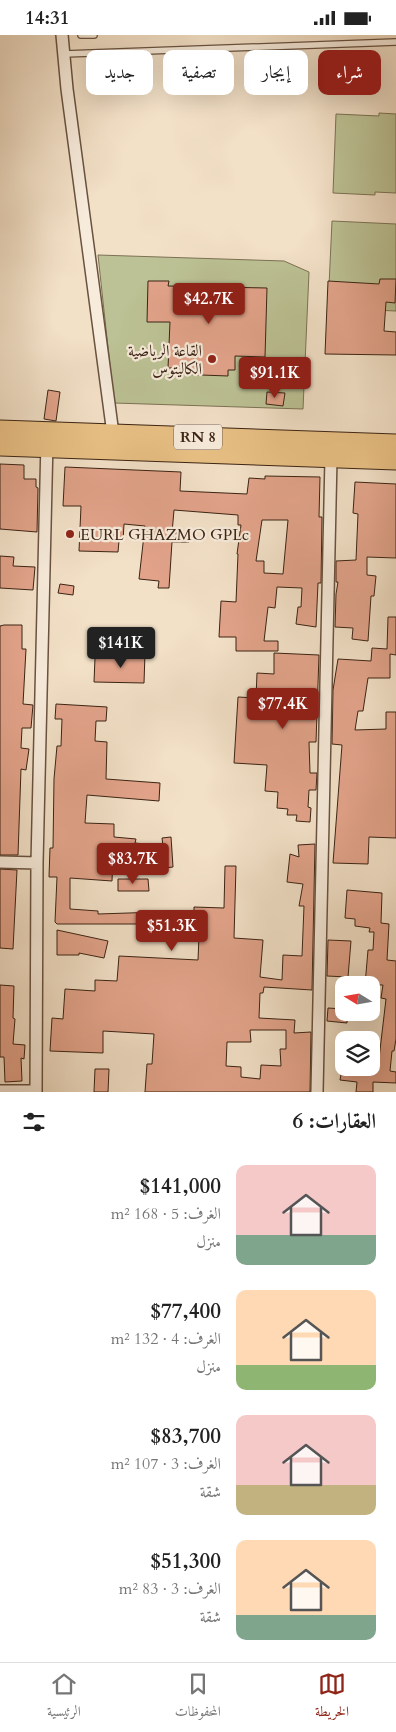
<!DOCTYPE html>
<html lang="ar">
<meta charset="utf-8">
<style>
:root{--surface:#fff;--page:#f6f6f6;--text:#222;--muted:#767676;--line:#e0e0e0;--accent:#8f2418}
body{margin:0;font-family:Cardo,Amiri,serif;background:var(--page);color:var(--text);direction:rtl;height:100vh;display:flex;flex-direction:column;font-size:19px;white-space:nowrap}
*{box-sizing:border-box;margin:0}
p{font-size:16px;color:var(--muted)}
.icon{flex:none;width:28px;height:28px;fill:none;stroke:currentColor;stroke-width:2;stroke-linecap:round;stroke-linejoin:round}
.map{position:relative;height:1057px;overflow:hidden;direction:ltr}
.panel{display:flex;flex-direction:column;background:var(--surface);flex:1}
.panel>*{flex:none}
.hud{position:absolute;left:15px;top:15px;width:366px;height:45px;direction:rtl;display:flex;gap:10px}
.needle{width:32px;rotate:281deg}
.buttons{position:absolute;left:335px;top:941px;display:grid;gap:10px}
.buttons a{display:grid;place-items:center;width:45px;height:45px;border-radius:10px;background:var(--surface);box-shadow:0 5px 20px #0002;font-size:25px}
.price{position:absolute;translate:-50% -42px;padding:0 11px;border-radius:5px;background:var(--accent);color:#fff;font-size:16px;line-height:32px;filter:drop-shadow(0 1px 2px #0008)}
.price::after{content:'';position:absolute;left:50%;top:30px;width:15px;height:11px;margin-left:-8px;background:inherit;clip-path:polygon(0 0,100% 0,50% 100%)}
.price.active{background:#222;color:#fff}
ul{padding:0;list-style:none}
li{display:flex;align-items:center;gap:15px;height:125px;padding:0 20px}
li span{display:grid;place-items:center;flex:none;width:140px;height:100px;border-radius:10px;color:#555}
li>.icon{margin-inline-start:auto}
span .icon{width:60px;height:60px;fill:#fffc;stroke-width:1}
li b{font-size:21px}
h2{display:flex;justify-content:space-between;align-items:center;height:60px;padding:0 20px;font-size:21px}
.tag{padding:0 18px;border-radius:10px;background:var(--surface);box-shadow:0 5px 20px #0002;font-size:18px;line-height:45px}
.tag.active{background:var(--accent);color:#fff}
.status{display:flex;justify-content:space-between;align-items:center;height:35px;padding:0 25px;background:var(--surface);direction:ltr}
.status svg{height:14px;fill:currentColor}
.menu{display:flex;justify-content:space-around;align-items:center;height:70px;border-top:1px solid var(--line);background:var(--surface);font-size:14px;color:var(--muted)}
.menu a{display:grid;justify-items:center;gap:2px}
.menu .active{color:var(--accent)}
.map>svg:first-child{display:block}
</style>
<div class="status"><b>14:31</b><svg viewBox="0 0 49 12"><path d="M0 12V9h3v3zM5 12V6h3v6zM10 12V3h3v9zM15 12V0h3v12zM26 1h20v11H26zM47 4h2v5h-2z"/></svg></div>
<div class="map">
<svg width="396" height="1057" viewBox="0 0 396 1057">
<rect width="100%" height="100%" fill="#f2e0c7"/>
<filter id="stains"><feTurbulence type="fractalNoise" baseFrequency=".004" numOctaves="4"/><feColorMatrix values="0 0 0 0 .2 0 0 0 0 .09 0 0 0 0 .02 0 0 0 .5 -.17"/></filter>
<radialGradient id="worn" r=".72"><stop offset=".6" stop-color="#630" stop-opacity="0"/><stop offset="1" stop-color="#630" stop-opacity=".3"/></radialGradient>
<path fill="#bcc295" stroke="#7c7254" d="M379 78 396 79V158L375 157V160L333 158 336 79 379 81Z
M332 186 396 189V276L328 273Z
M98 220 284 226 309 237 303 374 114 368Z"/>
<path fill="#e2a38a" stroke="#3b2313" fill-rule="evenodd" d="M380 244H396L395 268 386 267 384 296 396 297V320L325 319 328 246 379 249Z
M148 246H169L168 251 267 253 265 322 235 321V335H228V341L175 339V333H168L170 287H147Z
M48 355 60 357 56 386 44 384Z
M267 357 285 358 283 371 266 369Z
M0 429 24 430V444H36V452L38 453 37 497 0 494Z
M65 432 181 437 180 456 247 459 249 443 265 444V441L320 442 319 482H322L321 548H318L316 592 296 589 298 572H301L302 553 277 552 275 573 268 572 264 606H278V616H236V602H219L221 566 236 567 238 519H237L241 490H238V480L174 475 172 498H189V507H172L169 553H158L159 546 139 544 145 491 124 489 123 506H119L118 517 79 516 81 471H63ZM262 485H288L283 539 264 538V526H256Z
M355 447 396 449V523L367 522V540L376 541 374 561H371L368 606 352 604 353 593 335 592 336 559 338 547H336V526L356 525 358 479 353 478Z
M0 521 14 522 13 531 35 532 33 555 0 553Z
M60 549 74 551 73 560 58 558Z
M388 582H396V620L390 619V643H368L363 676H358L355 695 386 694V677H396V803L369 802 368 829 333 828 342 710 332 709 333 655 338 624 371 626 372 613 387 614Z
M4 590H22V614H26L23 669 33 670 31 693H22L21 713 29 714 26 735 21 734 18 820H0V591Z
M116 617 145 618 144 648 94 647 95 623H116Z
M274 618 319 620 316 707H309L310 738H317L316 755H309L308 772 311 773 310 787 296 786 297 780H287L288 774 277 773 278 757 265 756 267 730 234 728 238 662 256 663 257 638 274 639Z
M56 669 107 672 106 686H96L95 706 107 707 106 744 160 748 159 766 87 760 85 788 114 789V802L136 804 135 808 163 811 162 803 171 802 173 832 164 833V822L113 818 112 846 70 843V874L98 876V879L159 877 158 888 194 889V872L224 873 225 831H236L234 903 263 905 260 942 282 945 283 920 302 921 304 871H299L303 849 287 847 290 819 299 822 298 810 315 809 312 955 264 952 263 958H260L259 983 295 985 294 998 311 997 310 1057H145L147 1029H152L154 999 103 996V1018L50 1016 52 983 63 984 65 954 95 956V945L117 946 119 921 198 925 199 901 150 900V889H57L55 887 57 842H49L50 813H53L54 744 57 711H61L62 684H55ZM250 995H286V1014H280L281 1031 261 1030 260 1044 241 1042V1032L226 1031 227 1007H251Z
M0 834 17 835 13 914 0 913Z
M118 844H148L149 856H118Z
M347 855 382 858 381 888 389 889 387 925 396 926V1004L394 1016H392L390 1036 396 1037V1048L373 1047V1057H356L357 1047 340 1045 342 1034 355 1036V1032H378L386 964 381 963 383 950H365L368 915H373L374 897H369L370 893 355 891V884L345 883Z
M57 895 108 906 104 923 79 918V920H57Z
M328 905 351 906 348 942 327 941Z
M0 950 14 951 13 983 15 984 13 1009 25 1010 24 1024 21 1023 22 1046 5 1047 4 1022H0Z
M328 973 344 974V978H347V988L327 986Z
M95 1034H109L108 1057H94Z"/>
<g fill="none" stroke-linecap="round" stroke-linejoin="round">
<g stroke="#695240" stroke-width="8">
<path id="service" d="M81 0H94
M64 19 396 7"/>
</g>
<g stroke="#695240" stroke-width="14">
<path id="minor" d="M62 0 67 54 113 399
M0 827 37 828
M0 1056H36
M36 1057 37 828 47 406
M317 1057 331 423"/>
</g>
<g stroke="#3b2313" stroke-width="21">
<path id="primary" d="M0 395 396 409
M0 411 396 425"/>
</g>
<use href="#service" stroke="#f7ebdb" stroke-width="5.5"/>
<use href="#minor" stroke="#f7ebdb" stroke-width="11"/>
<use href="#primary" stroke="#e9c084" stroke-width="19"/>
</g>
<g fill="#8f2418" stroke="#f7ebdb" stroke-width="2">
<circle cx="212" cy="324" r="5"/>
<circle cx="70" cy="499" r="5"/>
</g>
<g text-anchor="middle" stroke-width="4.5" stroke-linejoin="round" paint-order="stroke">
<rect fill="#f7ebdb" stroke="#735f4f" stroke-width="1" x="174" y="389.5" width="48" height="25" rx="4"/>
<g font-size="15" font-weight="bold" fill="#3b2313">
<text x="198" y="407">RN 8</text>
</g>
<g font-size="16" fill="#3b2313" stroke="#f7ebdb" text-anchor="end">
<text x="202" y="321">القاعة الرياضية<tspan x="202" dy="18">الكاليتوس</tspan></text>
<text x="80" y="505" text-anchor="start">EURL GHAZMO GPLc</text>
</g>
</g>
<rect width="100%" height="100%" filter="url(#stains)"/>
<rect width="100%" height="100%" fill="url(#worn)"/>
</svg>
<div class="buttons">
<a><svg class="needle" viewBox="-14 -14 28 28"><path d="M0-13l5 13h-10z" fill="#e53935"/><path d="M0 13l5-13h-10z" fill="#767676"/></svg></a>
<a><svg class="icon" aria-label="layers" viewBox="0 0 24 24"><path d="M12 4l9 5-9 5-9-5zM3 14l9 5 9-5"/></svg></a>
</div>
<b class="price" style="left:209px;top:290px">$42.7K</b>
<b class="price" style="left:275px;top:364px">$91.1K</b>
<b class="price active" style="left:121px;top:634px">$141K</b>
<b class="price" style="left:283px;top:695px">$77.4K</b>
<b class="price" style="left:133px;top:850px">$83.7K</b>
<b class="price" style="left:172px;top:917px">$51.3K</b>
<div class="hud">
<a class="tag active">شراء</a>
<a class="tag">إيجار</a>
<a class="tag">تصفية</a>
<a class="tag">جديد</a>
</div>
</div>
<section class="panel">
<h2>العقارات: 6<svg class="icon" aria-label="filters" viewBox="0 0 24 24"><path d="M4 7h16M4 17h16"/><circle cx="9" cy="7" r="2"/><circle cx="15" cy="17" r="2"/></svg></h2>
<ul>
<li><span style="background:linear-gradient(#f6c9c9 70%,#7fa58c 0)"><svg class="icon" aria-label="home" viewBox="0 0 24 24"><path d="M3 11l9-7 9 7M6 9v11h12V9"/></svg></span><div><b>$141,000</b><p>الغرف: 5 · 168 m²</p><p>منزل</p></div></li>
<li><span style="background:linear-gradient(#ffd9b3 75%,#8fb573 0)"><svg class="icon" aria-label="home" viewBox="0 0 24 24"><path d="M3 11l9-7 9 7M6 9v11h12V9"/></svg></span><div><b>$77,400</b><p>الغرف: 4 · 132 m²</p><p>منزل</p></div></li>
<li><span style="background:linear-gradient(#f6c9c9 70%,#c2b280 0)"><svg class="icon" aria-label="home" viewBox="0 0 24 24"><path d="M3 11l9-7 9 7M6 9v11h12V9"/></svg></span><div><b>$83,700</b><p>الغرف: 3 · 107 m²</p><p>شقة</p></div></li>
<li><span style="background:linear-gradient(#ffd9b3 75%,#7fa58c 0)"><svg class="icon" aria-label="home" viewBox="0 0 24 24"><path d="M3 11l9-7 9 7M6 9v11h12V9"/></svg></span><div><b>$51,300</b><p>الغرف: 3 · 83 m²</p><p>شقة</p></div></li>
</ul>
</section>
<nav class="menu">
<a class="active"><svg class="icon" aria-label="map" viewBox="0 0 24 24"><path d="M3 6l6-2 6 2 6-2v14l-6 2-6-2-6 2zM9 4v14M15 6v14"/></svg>الخريطة</a>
<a><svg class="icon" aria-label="saved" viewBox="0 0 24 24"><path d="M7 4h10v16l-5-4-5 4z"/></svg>المحفوظات</a>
<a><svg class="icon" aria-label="home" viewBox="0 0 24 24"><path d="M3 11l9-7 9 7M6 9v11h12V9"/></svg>الرئيسية</a>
</nav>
